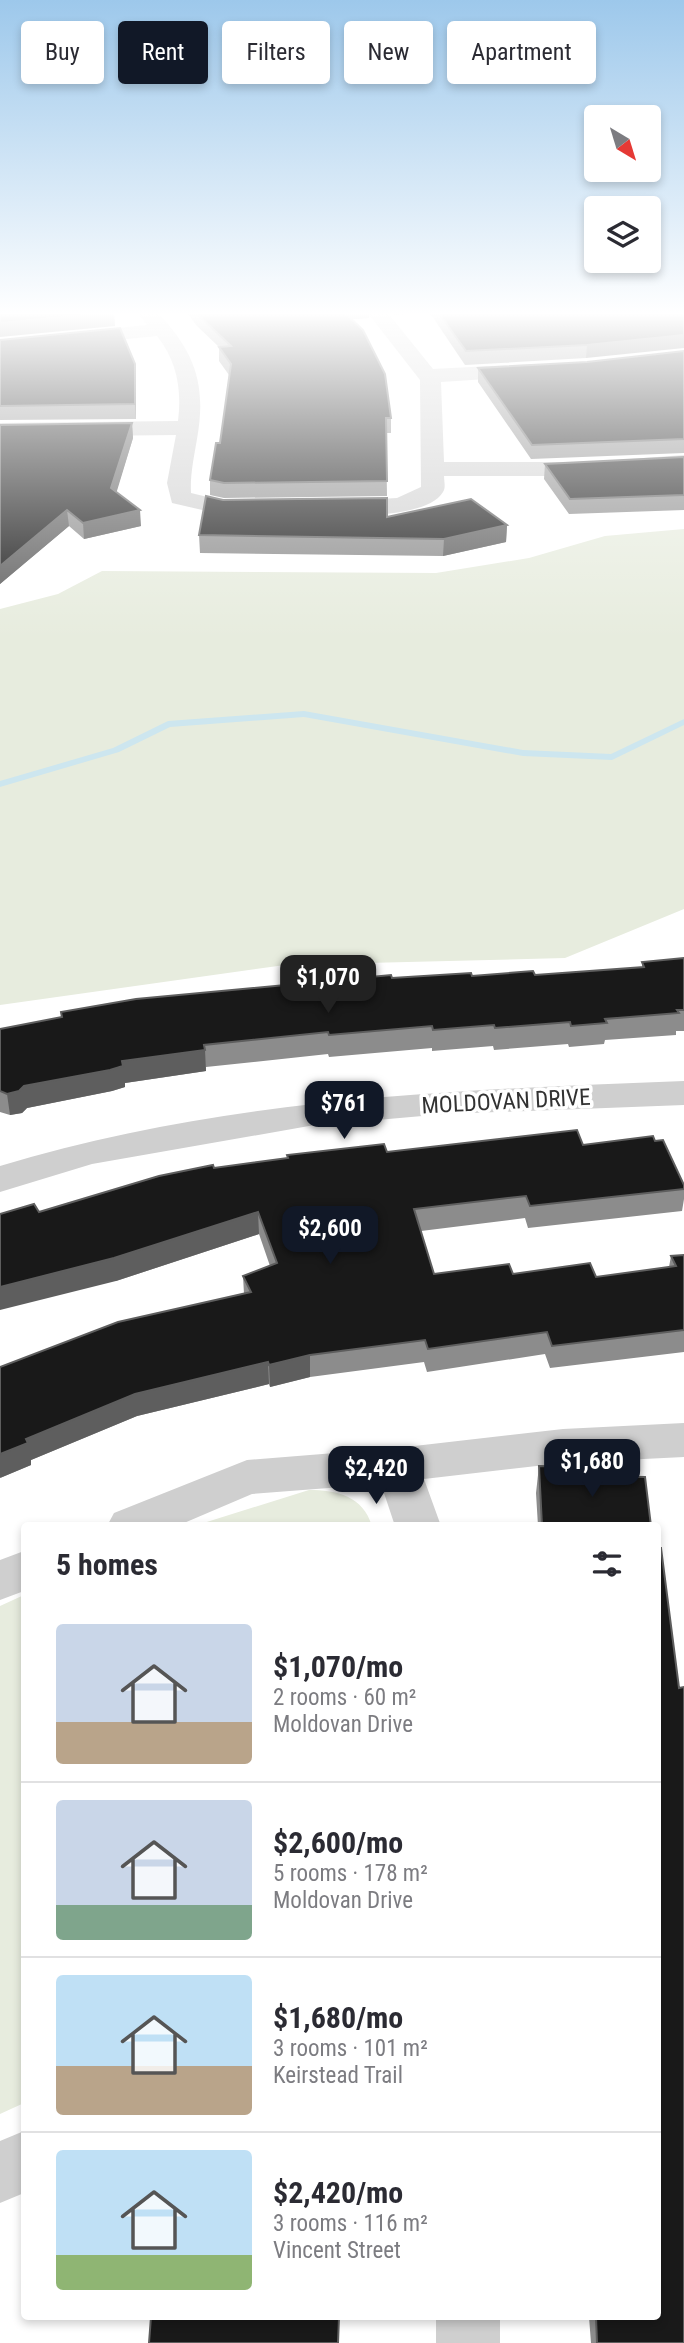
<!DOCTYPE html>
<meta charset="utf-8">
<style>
:root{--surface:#fff;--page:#f2f2f3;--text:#2b2b33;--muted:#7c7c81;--line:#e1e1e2;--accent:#111827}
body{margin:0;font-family:"Roboto Condensed",sans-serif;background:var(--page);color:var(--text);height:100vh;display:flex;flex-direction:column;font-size:26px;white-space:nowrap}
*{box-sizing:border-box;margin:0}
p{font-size:23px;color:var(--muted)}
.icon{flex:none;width:38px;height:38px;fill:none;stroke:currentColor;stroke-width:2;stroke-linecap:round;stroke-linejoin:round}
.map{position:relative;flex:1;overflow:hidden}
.side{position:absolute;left:21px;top:1522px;width:640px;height:798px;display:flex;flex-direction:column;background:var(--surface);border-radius:7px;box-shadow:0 4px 10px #0003}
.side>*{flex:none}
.guide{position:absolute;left:21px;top:21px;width:642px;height:63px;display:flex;gap:14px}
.needle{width:46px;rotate:142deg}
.controls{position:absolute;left:584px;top:105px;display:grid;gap:14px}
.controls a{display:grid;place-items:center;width:77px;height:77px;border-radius:7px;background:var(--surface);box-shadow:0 4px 10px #0003;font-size:35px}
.price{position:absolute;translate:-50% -60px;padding:0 16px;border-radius:14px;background:var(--accent);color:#fff;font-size:23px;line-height:46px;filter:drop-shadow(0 2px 4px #0008)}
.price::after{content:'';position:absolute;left:50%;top:42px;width:21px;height:16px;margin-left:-10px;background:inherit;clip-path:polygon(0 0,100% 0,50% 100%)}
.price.current{background:#222;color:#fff}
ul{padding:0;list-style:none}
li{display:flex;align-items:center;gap:21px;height:175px;padding:0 35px}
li+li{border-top:2px solid var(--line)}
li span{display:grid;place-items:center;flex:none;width:196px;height:140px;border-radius:7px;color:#555}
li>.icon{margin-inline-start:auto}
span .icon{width:84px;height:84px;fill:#fffc;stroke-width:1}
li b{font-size:30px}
h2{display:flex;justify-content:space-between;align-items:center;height:84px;padding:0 35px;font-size:30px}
.chip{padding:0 24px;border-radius:7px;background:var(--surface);box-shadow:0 4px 10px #0003;font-size:24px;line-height:63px}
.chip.current{background:var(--accent);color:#fff}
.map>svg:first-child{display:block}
</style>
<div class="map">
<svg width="684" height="2343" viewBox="0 0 684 2343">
<rect width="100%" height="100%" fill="#fff"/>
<path fill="#e7ecde" d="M684 529V909L565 958 285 965 0 1005V609L58 594 102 571 436 573 529 558 605 536Z
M309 1490C337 1490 363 1496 372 1526H194Z
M24 1595V2103L0 2114V1606Z"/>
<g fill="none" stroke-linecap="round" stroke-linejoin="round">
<path fill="#cde6ef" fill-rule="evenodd" d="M304 711 523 750 611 754 684 719V725L612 760 523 756 304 717 170 727 119 752 0 787V781L113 748 168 721Z"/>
<path fill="#cfcfcf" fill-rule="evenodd" d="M137 312H157C194 351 207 383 197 439 194 457 190 475 191 493L224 501 266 503 270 508 266 513 224 515 172 503 167 483 176 435 0 437V423L178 421C182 390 177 361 157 336L0 352V340L147 325Z
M367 312H387L433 369 531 364 541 370 531 376 441 382 444 462H589L684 455V469L589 476H444C444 481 446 488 443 492 429 517 350 518 327 512L323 507 327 502 397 498 421 487 420 380Z
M684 1081V1105L445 1114 309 1126 92 1164 0 1192V1166C225 1098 451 1090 684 1081Z
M684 1423V1457L563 1463 424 1479 441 1526H395L381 1484 252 1494 177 1526H107L114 1513 247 1460 397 1448 563 1429Z
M24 1551V1591L0 1600V1560Z
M24 2131V2193L0 2203V2141Z
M436 2317H500V2343H436Z"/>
</g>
<path fill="#8c8c8c" d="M187 312H369V318L352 319 391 418V433H386L387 496 224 498 210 495V480L220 443 229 375 219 361V347L196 325Z
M389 312H684L586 358 465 365 432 316 425 312 393 315Z
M0 340 136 378V419L0 420Z
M684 351V453L531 459 478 382V368L587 362Z
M132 423 133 438 116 492 141 526 84 539 69 526 0 584V425Z
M684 457V510L569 514 544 479 545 464Z
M223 500 387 517 507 525 506 542 443 556 200 553 199 535Z
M684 958V1031H676V1035L605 1040 604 1044 569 1047 568 1044 494 1050 493 1046 432 1051V1048L329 1057 328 1054 206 1067V1071L125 1083V1087L112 1091 27 1108 22 1113 10 1115 0 1112V1029L61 1017V1012L392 978 535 975 642 967V962Z
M655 1141 684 1185V1199L682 1211 528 1228 525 1218 421 1231 434 1274H513L596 1277 669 1267 671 1256 684 1255V1352L550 1368 545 1354 427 1372 424 1362 310 1377 270 1387 269 1384 137 1416 31 1460V1465L0 1478 244 1294 243 1276 270 1266 259 1234 116 1281 39 1212 214 1168 287 1158V1155L583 1145Z
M539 1466 585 1476 651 1526H538L536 1493Z
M589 2317H658L684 2343H591Z"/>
<path fill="#5e5e5e" d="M114 312 115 326 0 337V323Z
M340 312H369V318L340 320Z
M393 312H425L393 315Z
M684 335V348L586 358 587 345Z
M135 364 136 378V419L135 404Z
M132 423 133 438 113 504 111 488Z
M67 510 69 526 0 584V566Z
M140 510 141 526 84 539 83 523Z
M507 525 506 542 443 556 444 539Z
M205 1050 206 1071 125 1083V1087L112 1091 27 1108 22 1113 10 1115 7 1094 24 1086 122 1061Z
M258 1212 259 1234 116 1281 0 1310V1287Z
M310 1355V1377L270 1387 269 1365Z
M268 1362 269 1384 137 1416 31 1460V1465L0 1478V1454L26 1439 135 1394Z"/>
<path fill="#191919" stroke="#5e5e5e" stroke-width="2" d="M0 312H114L0 323Z
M195 312H344L363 330 385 374 391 418H386L387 481 224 483 210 480 216 443H220L231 364 219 347 231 346Z
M438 312H684V335L587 345 466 351Z
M120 328 135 364V404L0 406V340Z
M684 351V439L532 445 478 368 587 362Z
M132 423 111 488 140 510 83 523 67 510 0 566V425Z
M684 457V495L570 499 545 464Z
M206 496 223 500 387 498V517L471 499 507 525 444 539 199 535Z
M684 958V1010H677L679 1013 605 1019 607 1023 571 1026 570 1022 495 1028 494 1025 433 1030 432 1026 329 1035 328 1032 204 1045 205 1050 122 1061 123 1066 110 1070 24 1086 19 1091 7 1094 0 1091V1029L62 1017 61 1012 136 999 391 975 392 978 471 973 472 976 533 971 535 975 644 967 642 962Z
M577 1130 583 1145 653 1136 655 1141 663 1140 684 1185V1189L530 1206 526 1196 414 1209 434 1274 509 1264 513 1274 590 1263 596 1277 676 1266 671 1256 684 1255V1330L552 1346 547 1332 428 1349 425 1340 310 1355 269 1365 268 1362 135 1394 26 1439 28 1443 0 1454V1367L118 1322 251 1292 243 1276 277 1263 258 1212 114 1258 0 1287V1214L34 1204 39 1212 159 1176 213 1165 214 1168 288 1158 287 1155 384 1144 387 1152Z
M539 1466 583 1467 585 1476 645 1477 651 1526H542Z
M658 1548H661L679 1688 684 1687V2343H597L596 2317H658Z
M151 2317H339L338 2343H149Z"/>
<linearGradient id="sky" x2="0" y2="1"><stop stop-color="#9dc8eb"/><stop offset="0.49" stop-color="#fff"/><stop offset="1" stop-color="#fff" stop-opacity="0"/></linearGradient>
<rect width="684" height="640" fill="url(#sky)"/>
<g text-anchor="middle" stroke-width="7" stroke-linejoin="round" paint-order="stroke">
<g font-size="23" fill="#323232" stroke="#fff">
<text transform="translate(506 1101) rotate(-3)" y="8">MOLDOVAN DRIVE</text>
</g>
</g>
</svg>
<div class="controls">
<a><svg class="needle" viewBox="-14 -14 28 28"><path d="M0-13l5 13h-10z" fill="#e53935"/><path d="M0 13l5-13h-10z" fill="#7c7c81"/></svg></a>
<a><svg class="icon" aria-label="layers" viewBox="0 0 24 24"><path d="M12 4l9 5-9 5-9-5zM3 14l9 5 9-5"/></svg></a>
</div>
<b class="price current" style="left:328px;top:1015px">$1,070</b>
<b class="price" style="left:344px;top:1141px">$761</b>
<b class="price" style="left:330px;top:1266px">$2,600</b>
<b class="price" style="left:592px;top:1499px">$1,680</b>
<b class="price" style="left:376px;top:1506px">$2,420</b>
<div class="guide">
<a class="chip">Buy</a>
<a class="chip current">Rent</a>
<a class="chip">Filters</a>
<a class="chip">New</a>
<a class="chip">Apartment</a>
</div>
<section class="side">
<h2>5 homes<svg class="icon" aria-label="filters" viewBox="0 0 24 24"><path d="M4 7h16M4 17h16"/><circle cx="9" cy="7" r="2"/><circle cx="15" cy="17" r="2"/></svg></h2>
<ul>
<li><span style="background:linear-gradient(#c9d6e8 70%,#b9a48a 0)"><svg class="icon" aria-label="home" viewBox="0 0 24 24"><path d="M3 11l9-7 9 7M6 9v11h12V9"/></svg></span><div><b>$1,070/mo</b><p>2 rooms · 60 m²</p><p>Moldovan Drive</p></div></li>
<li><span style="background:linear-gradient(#c9d6e8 75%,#7fa58c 0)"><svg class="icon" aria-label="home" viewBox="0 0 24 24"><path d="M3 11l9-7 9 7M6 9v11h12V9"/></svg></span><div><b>$2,600/mo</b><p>5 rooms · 178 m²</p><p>Moldovan Drive</p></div></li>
<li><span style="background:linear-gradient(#bfe0f5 65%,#b9a48a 0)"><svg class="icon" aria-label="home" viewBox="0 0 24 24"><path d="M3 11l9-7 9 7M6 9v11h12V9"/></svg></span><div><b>$1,680/mo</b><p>3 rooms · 101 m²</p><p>Keirstead Trail</p></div></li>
<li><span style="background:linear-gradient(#bfe0f5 75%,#8fb573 0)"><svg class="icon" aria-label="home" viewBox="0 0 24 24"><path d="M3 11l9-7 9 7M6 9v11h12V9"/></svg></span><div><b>$2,420/mo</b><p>3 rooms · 116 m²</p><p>Vincent Street</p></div></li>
</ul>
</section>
</div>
